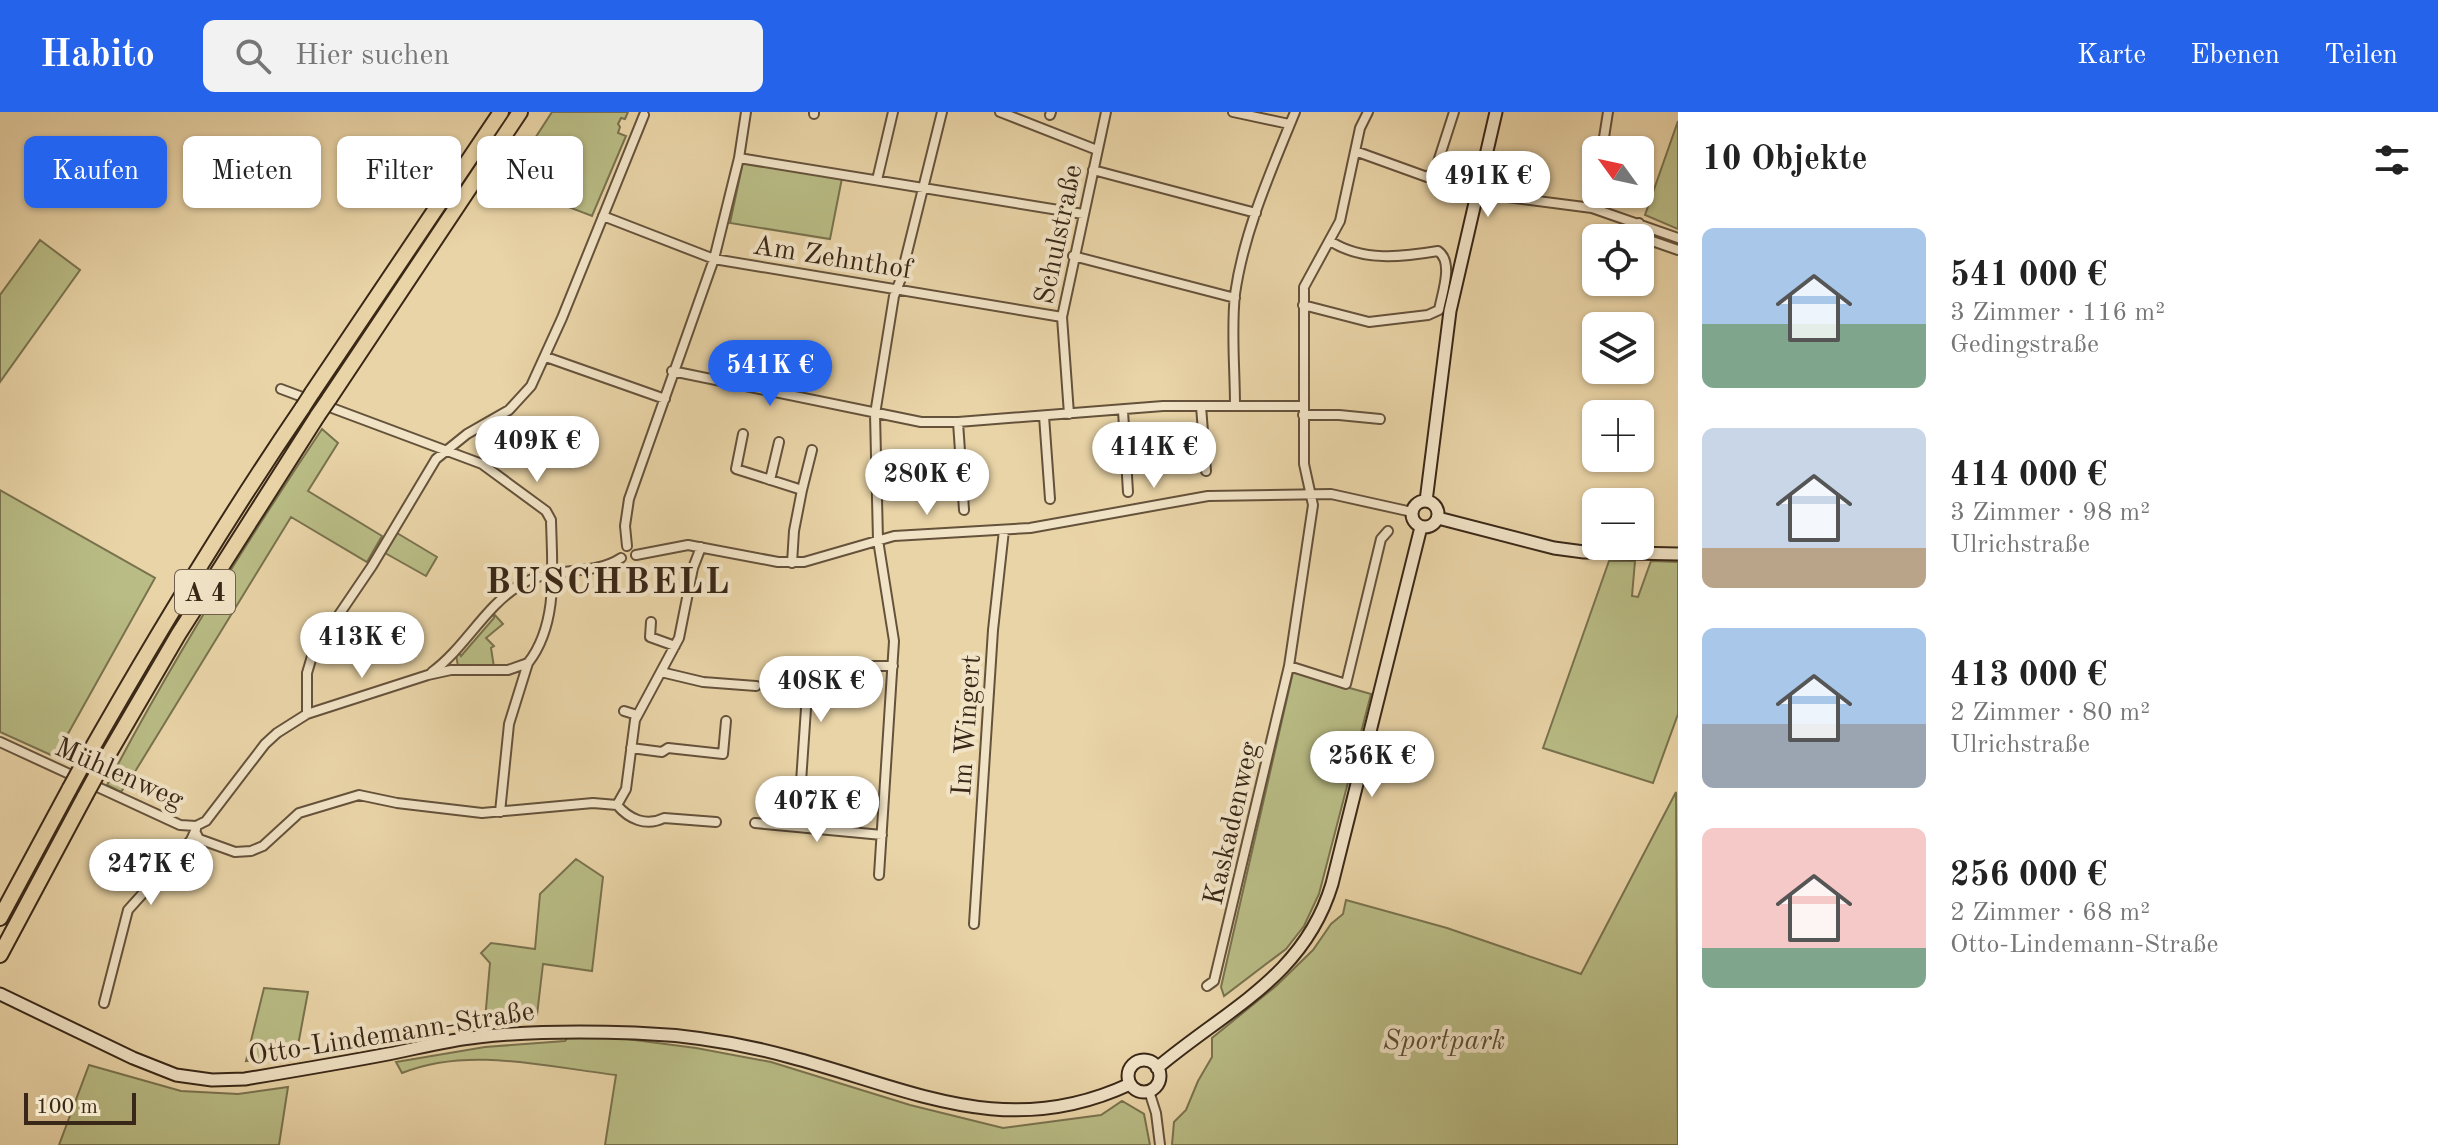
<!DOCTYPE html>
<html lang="de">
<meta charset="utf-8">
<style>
:root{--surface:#fff;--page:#f2f2f2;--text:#222;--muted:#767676;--accent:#2563eb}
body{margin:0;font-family:"Old Standard TT",serif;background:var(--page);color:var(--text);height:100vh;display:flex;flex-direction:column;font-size:30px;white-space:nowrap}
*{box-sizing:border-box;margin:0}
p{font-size:26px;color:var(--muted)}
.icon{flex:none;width:44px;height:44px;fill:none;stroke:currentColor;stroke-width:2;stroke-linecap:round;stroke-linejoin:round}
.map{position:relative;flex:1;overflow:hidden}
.details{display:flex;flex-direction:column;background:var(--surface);width:760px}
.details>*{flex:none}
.guide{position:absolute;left:24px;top:24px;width:760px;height:72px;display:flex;gap:16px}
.needle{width:52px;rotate:303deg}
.buttons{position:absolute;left:1582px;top:24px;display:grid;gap:16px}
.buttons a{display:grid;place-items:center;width:72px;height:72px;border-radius:12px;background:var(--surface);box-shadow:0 2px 6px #0004;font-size:40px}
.scale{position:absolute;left:24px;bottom:20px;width:112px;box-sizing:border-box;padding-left:8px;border:4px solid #392717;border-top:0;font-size:22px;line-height:28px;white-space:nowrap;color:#392717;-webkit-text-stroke:6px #f1e3c6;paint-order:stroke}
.price{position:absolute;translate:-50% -68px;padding:0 18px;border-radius:28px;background:#fff;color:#222;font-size:26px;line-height:52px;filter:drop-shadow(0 2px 4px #0008)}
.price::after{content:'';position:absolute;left:50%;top:48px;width:24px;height:18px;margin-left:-12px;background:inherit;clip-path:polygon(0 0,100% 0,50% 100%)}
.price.selected{background:var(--accent);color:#fff}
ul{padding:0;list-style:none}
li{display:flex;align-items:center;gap:24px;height:200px;padding:0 24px}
li span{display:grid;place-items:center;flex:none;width:224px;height:160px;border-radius:12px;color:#555}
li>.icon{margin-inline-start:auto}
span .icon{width:96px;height:96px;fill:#fffc;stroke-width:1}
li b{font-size:34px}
h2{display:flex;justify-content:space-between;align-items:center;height:96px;padding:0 24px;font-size:34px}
.pill{padding:0 28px;border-radius:12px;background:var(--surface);box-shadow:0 2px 6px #0004;font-size:28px;line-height:72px}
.pill.selected{background:var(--accent);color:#fff}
header{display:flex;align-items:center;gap:48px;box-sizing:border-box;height:112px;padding:0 40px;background:var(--accent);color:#fff}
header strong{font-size:38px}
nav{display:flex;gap:44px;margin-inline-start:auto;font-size:28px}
.search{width:560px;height:72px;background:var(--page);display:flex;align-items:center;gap:20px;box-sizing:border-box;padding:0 28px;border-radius:12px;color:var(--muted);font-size:30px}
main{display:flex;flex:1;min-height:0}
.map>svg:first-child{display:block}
</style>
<header>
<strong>Habito</strong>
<div class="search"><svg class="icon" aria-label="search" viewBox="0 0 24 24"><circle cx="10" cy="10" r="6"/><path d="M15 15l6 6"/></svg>Hier suchen</div>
<nav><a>Karte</a><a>Ebenen</a><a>Teilen</a></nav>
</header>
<main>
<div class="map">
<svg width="1678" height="1033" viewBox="0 0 1678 1033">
<rect width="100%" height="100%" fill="#e9d4a7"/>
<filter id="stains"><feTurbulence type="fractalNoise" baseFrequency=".0025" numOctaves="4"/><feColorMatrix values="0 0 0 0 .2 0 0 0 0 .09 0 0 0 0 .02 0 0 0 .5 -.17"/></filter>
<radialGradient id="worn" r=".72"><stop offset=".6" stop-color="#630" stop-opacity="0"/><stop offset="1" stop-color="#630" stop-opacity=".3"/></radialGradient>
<path fill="#b9bc85" stroke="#79724e" stroke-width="2" d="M552 0H628L625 7 621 6 618 12 620 15 618 21 626 24 592 104 506 71Z
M1678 9V117L1645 103Z
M743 50 842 66 830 127 730 111Z
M40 128 80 158 0 270V183Z
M322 317 338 331 308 379 382 424 367 450 291 405 136 658 121 680 107 673C171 550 245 432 322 317Z
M0 378 155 466 60 636 51 643 0 620Z
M397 421 437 445 426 464 385 441Z
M1609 449H1635L1632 484 1638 485 1651 449 1678 450V602L1653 671 1543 636Z
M493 501 503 512 486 526 494 534 491 536 494 555 458 554 456 543 459 541 461 544 494 506Z
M1293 560 1371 582 1319 782 1304 814 1286 837 1224 884 1221 875Z
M1676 680 1678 1033H1172L1174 1010 1186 998 1198 969 1212 945V926L1276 874 1313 838 1331 812 1343 802 1346 788 1447 816 1581 862Z
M576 747 603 765 592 859 543 852 537 903 485 908 490 851 481 841 491 831 535 837 540 782Z
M264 876 308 880 296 944 246 949Z
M569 924 619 926 696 936 771 950 910 993 1003 1016 1101 1003 1122 989 1144 1002 1150 1033H605L616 963C547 955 468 934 402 961L396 950 485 935 565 929Z
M89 953 181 979 238 982 288 975 279 1033H59Z"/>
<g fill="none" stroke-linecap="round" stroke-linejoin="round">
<g stroke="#65523b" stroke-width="12">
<path id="street" d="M1000 0 1097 38
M1233 0 1289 12
M814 2V0
M1050 3 1051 0
M1602 38 1608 0
M1355 39 1427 65 1435 59 1454 0
M739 46 1083 102
M1093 58 1256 101
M877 68 893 0
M1476 81 1592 96 1678 126
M1592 96 1596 70
M603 104 714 147 1062 205
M1639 111 1635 123 1678 138
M1073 144 1235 186
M1303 193 1369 210 1428 203 1439 198C1442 181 1454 150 1438 139 1402 145 1363 150 1330 129
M546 245 665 287
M672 259 921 310H958L1163 294H1303
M1201 294 1206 359
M1235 294C1235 257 1231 218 1235 182 1244 119 1271 59 1295 0
M1123 299 1128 380
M1069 302 1062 205 1106 0
M1303 303H1339L1380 307
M1044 304 1050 387
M958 310 964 398
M743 322 736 357 802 378 794 419 792 451
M770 368 779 330
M802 378 812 338
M627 434 625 414 629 387 714 147 739 46 746 0
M636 443 688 433 778 450H804L894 424 1030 416 1208 384 1331 382 1412 400
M651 510 650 525 675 534
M1289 554 1346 572 1381 427 1388 419
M432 560C465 536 485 494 520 473 553 453 592 465 621 446
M661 560 703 570 756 574
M791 570 808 567
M624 599 637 603
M307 602V561L313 541 372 454 436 347 467 322 509 298 531 274 562 206 644 3
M0 630 180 713 196 714 206 709 265 632 277 621 307 602 428 563 451 558H508L528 551C559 511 552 455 551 408L546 399 482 352 281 277
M631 636 662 640 668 636 723 642 726 609
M617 693C629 707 646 715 664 706L716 710
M500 700 509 612 528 551
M755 711 882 723
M798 714 808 567 860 554H893
M196 721 199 727 235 740 251 739 263 734 299 701 359 683 397 691 482 701 593 691 617 693 626 677 635 608 679 526 693 456 701 435
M879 763 894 529 878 428 875 302 894 184 900 169 942 0
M974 812 993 518 1004 418
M1207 874 1214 869 1289 554 1313 393 1304 352V175L1340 109 1360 16 1368 0
M104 891 128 798 191 728 196 717
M1149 979 1156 1001 1160 1033"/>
</g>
<g stroke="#392717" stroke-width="15">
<path id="secondary" d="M1412 402a13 13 0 1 1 26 0a13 13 0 1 1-26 0Z
M1426 389 1450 199 1496 0
M1438 406 1554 436 1584 440 1678 442
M0 882 133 946 176 963 212 968 245 967C293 959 341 951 388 942 418 936 448 928 478 925 530 919 582 919 635 921 687 923 740 931 790 945 911 977 1006 1030 1130 972
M1128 964a16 16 0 1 1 32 0a16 16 0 1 1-32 0Z
M1157 956C1227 897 1304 865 1332 772L1421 415"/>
</g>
<g stroke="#392717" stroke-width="18">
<path id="highway" d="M312 281 501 0
M329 287 520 0
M82 654C151 532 224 411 303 295
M97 662 178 523 318 303
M0 806 70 676
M0 843 85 684"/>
</g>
<use href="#street" stroke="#f1e3c6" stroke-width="8"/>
<use href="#secondary" stroke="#f1e3c6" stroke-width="11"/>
<use href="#highway" stroke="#e9d4a7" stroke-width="14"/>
<g stroke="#392717" stroke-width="18" stroke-linecap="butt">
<path id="highway-bridge" d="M303 295 312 281
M318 303 329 287
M70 676 82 654
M85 684 97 662"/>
</g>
<use href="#highway-bridge" stroke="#e9d4a7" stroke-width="14"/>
</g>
<g text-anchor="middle" stroke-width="8" stroke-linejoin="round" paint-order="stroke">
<rect fill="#f1e3c6" stroke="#705f4c" stroke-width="2" x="175" y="458" width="60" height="44" rx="6"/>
<g font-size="26" font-weight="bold" fill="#392717">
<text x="205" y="489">A 4</text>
</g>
<g font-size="28" fill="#392717" stroke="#f1e3c6">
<text transform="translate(1057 122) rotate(-78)" y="10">Schulstraße</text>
<text transform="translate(833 144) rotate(9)" y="10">Am Zehnthof</text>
<text transform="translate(965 613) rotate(-86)" y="10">Im Wingert</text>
<text transform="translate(120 660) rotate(24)" y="10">Mühlenweg</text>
<text transform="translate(1230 711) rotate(-77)" y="10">Kaskadenweg</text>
<text transform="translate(391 920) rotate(-9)" y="10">Otto-Lindemann-Straße</text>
</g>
<g font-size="28" font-style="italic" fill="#594c32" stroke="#f1e3c6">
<text x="1444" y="937">Sportpark</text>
</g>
<g font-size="36" font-weight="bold" letter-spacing="2" fill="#392717" stroke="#f1e3c6">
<text x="608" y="481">BUSCHBELL</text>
</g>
</g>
<rect width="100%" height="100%" filter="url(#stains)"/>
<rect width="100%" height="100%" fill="url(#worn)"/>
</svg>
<div class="buttons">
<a><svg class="needle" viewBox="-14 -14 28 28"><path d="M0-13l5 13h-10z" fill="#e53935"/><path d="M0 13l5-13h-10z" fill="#767676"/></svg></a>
<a><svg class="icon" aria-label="locate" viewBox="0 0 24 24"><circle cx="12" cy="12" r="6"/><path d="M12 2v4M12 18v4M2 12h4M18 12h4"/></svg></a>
<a><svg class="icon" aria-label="layers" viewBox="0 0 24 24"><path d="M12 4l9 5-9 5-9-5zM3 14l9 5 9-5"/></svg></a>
<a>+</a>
<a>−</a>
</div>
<div class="scale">100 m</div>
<b class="price" style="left:1488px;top:107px">491K €</b>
<b class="price selected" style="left:770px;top:296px">541K €</b>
<b class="price" style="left:537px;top:372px">409K €</b>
<b class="price" style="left:1154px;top:378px">414K €</b>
<b class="price" style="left:927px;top:405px">280K €</b>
<b class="price" style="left:362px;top:568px">413K €</b>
<b class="price" style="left:821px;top:612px">408K €</b>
<b class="price" style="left:1372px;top:687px">256K €</b>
<b class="price" style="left:817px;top:732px">407K €</b>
<b class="price" style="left:151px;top:795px">247K €</b>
<div class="guide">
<a class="pill selected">Kaufen</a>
<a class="pill">Mieten</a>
<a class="pill">Filter</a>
<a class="pill">Neu</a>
</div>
</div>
<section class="details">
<h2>10 Objekte<svg class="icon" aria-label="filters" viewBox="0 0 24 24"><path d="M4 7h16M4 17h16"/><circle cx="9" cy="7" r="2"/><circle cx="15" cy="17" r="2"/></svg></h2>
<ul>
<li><span style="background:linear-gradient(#a9c7e8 60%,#7fa58c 0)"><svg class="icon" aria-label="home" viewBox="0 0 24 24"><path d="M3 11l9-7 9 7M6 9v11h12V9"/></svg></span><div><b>541 000 €</b><p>3 Zimmer · 116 m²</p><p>Gedingstraße</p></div></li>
<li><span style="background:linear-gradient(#c9d6e8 75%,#b9a48a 0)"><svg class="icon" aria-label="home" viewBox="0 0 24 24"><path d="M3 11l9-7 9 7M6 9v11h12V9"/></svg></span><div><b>414 000 €</b><p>3 Zimmer · 98 m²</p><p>Ulrichstraße</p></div></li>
<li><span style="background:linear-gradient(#a9c7e8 60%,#9aa5b1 0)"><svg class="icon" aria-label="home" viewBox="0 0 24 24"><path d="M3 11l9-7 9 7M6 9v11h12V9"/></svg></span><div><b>413 000 €</b><p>2 Zimmer · 80 m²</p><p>Ulrichstraße</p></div></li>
<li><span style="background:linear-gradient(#f6c9c9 75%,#7fa58c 0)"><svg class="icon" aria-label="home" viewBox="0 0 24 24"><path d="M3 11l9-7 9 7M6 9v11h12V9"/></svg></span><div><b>256 000 €</b><p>2 Zimmer · 68 m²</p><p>Otto-Lindemann-Straße</p></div></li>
</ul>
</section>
</main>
